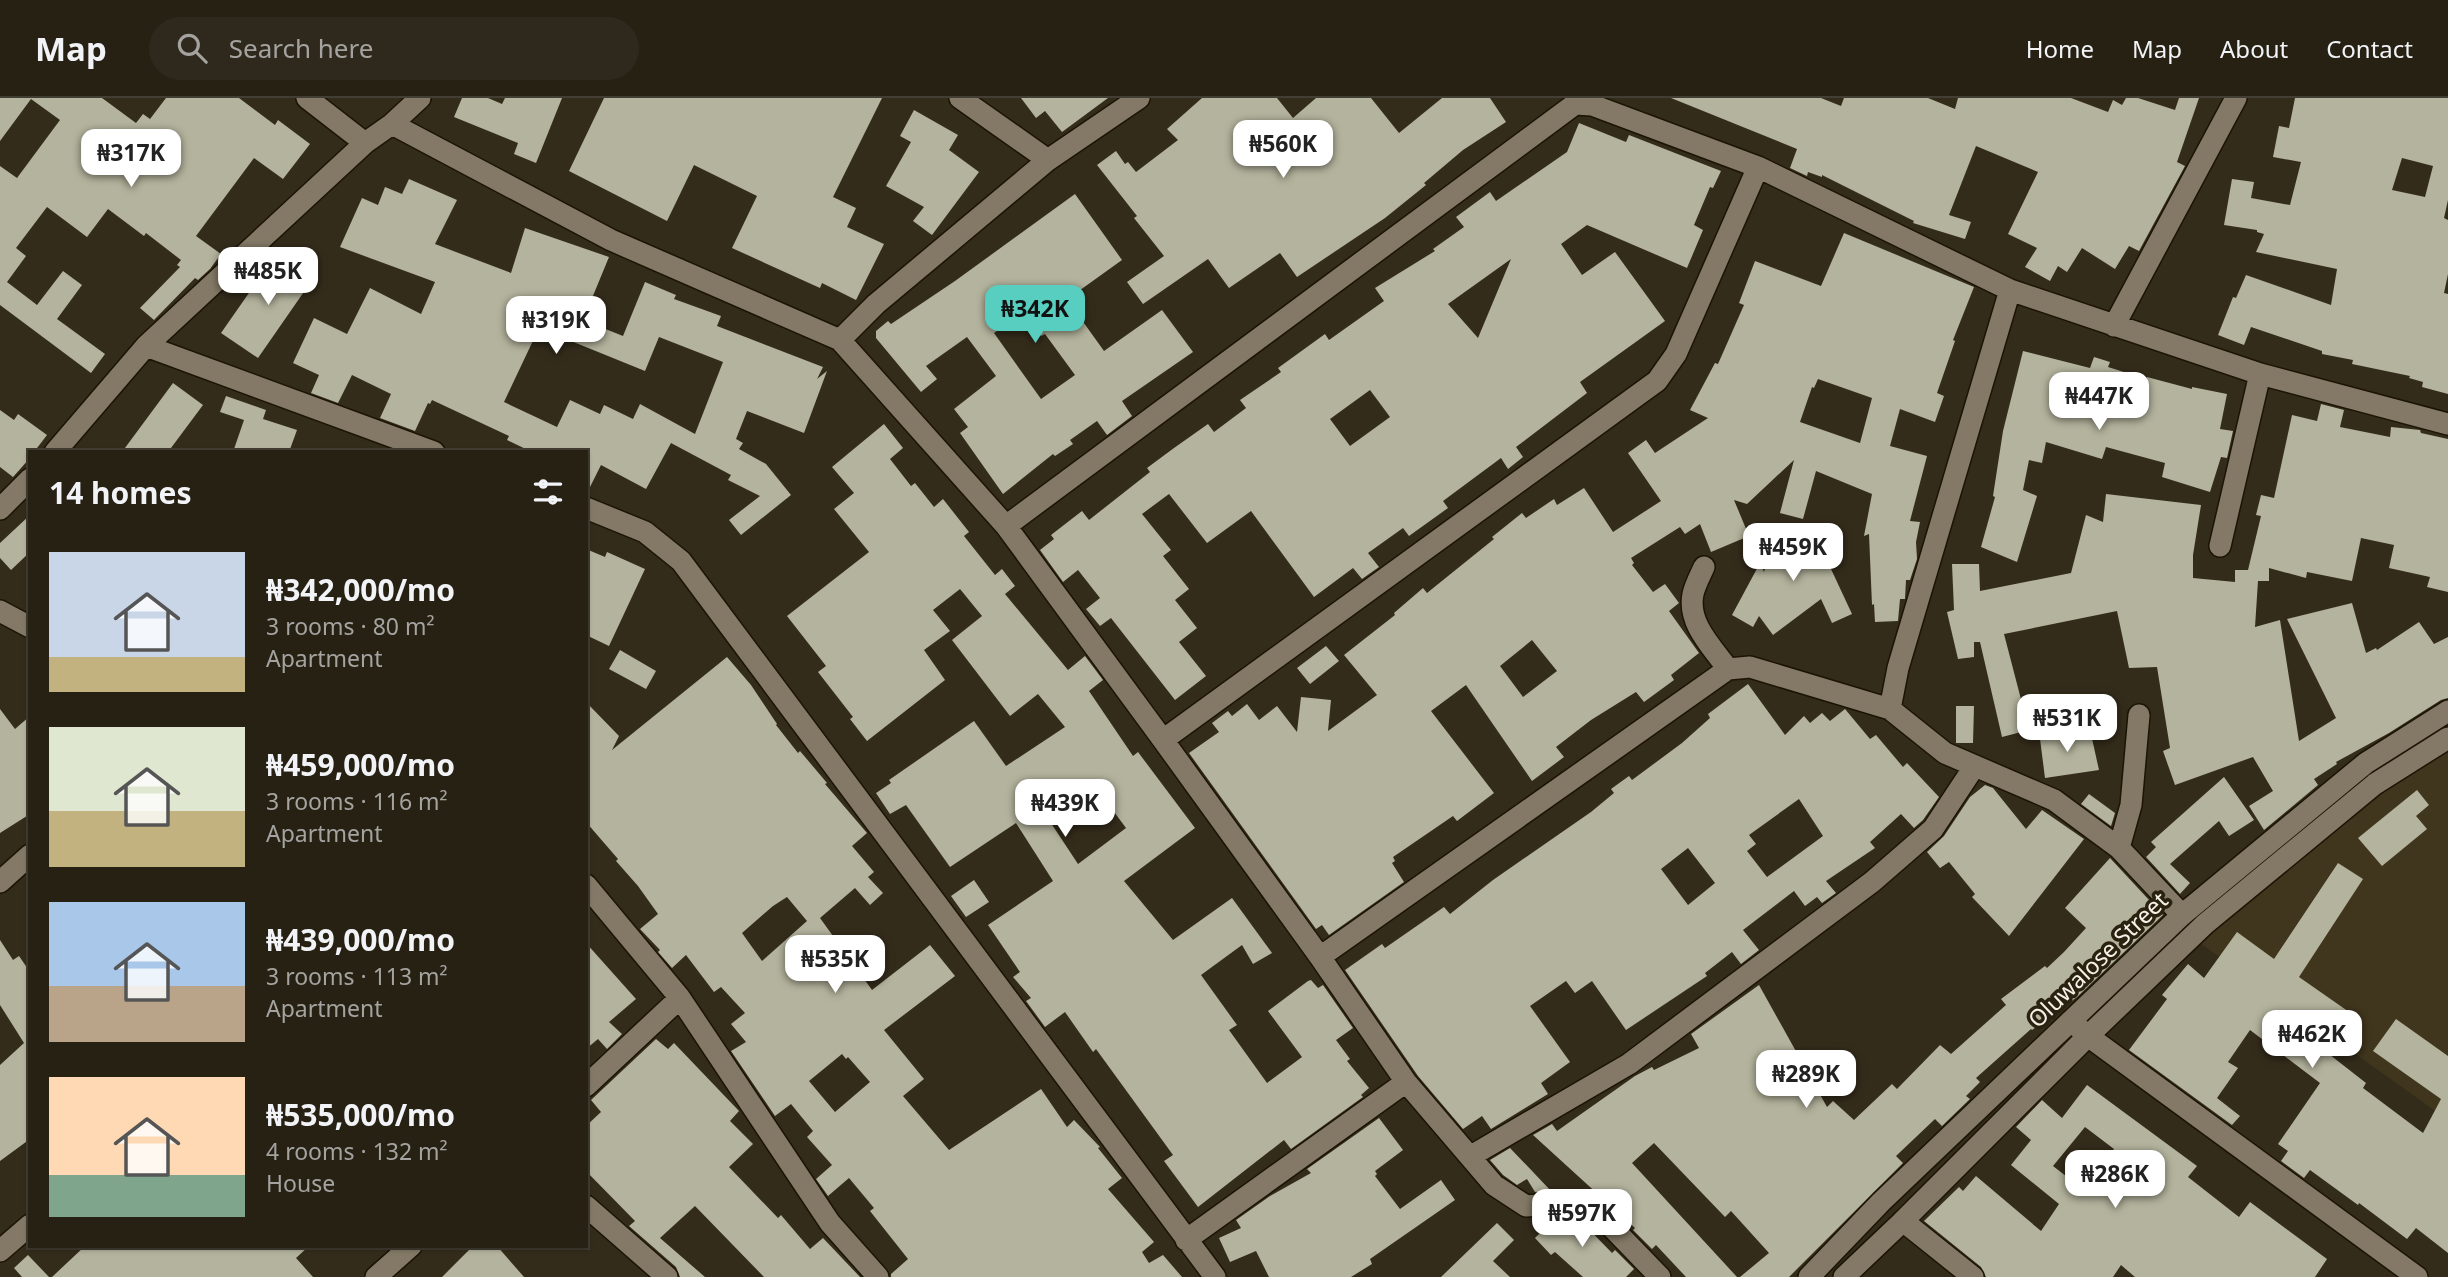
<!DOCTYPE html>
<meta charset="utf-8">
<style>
:root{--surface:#272114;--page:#2f291d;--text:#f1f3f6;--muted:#a4a3a0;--line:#433e34;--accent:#58cec0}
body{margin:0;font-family:"Noto Sans",sans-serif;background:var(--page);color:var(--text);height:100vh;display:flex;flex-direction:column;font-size:26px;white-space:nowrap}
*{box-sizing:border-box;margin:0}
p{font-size:23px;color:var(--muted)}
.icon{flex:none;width:38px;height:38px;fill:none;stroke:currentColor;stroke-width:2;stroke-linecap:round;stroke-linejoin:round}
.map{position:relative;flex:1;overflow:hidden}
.panel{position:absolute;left:28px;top:352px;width:560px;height:798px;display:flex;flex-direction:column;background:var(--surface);border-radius:0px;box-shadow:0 2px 5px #0004,0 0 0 2px var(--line)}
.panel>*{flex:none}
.price{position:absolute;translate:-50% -60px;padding:0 16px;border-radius:14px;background:#fff;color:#222;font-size:23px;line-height:46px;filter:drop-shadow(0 2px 4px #0008)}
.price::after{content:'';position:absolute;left:50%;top:42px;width:21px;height:16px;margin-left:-10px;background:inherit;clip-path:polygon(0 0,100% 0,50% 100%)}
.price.selected{background:var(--accent);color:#111}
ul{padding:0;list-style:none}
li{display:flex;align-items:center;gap:21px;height:175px;padding:0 21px}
li span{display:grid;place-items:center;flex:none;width:196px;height:140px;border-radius:0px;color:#555}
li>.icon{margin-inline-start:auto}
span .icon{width:84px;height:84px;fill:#fffc;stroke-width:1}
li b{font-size:30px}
h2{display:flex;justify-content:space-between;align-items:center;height:84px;padding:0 21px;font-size:30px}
header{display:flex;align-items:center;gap:42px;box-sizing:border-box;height:98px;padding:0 35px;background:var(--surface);border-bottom:2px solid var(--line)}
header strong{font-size:33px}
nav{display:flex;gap:38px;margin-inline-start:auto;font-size:24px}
.search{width:490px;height:63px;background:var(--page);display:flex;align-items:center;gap:18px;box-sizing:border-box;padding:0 24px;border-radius:38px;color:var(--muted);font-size:26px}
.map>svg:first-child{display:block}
</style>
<header>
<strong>Map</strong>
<div class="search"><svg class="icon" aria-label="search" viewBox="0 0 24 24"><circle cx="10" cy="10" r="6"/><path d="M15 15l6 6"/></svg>Search here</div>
<nav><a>Home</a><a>Map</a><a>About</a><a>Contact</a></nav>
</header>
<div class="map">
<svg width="2448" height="1179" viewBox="0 0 2448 1179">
<rect width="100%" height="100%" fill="#342c1b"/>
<path fill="#40351d" d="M2448 646V1022L2200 845 2370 701Z"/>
<path fill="#b4b39d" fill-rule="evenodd" d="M0 0H102L136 25 143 16 150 21 166 0H239L275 27 278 22 310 46 283 81 254 60 196 138 221 156 210 171 198 182 195 180 154 222 140 210 180 169 177 167 181 162 146 135 144 138 108 111 87 139 47 109 16 150 26 158 7 184 37 207 63 173 82 187 57 221 105 256 91 275 0 207V68L17 80 60 22 31 1 0 43Z
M462 0H488L502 6 505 0H562L536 65 514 56 518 45 454 19Z
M604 0H882L833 99 856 110 847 129 884 146 856 202 822 185 820 190 732 150 757 98 694 67 667 123 569 73Z
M1021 0H1108L1062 34 1045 13 1036 20Z
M1202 0H1277L1293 20 1316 0H1371L1399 35 1442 0H1490L1506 24 1463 52 1424 85 1426 87 1385 120 1297 179 1280 155 1229 190 1208 161 1143 206 1127 184 1164 158 1134 120 1137 118 1097 67 1116 53 1125 66 1128 64 1136 74 1178 42 1167 31Z
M1671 0H1821L1841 8 1844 0H1928L1955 11 1958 0H2071L2108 14 2113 2 2122 7 2126 0H2138L2175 12 2179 0H2199L2177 64 2185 68 2139 153 2129 148 2115 171 2082 150 2067 174 2058 168 2050 183 2025 169 2037 150 2008 136 2038 74 1976 48 1949 117 1971 124 1965 141 1913 125 1914 123 1822 77V79L1808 74 1807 78 1790 70 1797 51Z
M2295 0H2448V102L2444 120 2448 122V176L2444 195 2448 196V296L2422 289 2423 284 2409 280 2410 278 2352 266 2353 262 2322 256V253L2251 229 2244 247 2218 237 2233 199 2236 200 2246 177 2331 207 2337 171 2256 154 2264 136 2257 134V132L2224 127 2232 81 2254 84 2251 100 2290 107 2301 64 2273 59 2279 28 2289 30ZM2402 60 2433 68 2425 99 2392 92Z
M914 12 958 37 949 52 979 74 932 137 913 123 924 109 886 88 911 44 900 38Z
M1579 25 1626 44 1629 37 1721 73 1713 90 1710 89 1694 127 1703 132 1687 170 1587 127 1561 146 1582 177 1615 154 1665 223 1580 284 1587 295 1516 349 1523 359 1508 371 1501 360 1443 403 1448 410 1409 438 1403 430 1368 455 1379 469 1362 481 1353 470 1314 499 1251 413 1207 445 1169 396 1142 416 1171 452 1163 458 1189 491 1175 502 1197 530 1179 544 1206 578 1175 602 1111 520 1100 528 1086 511 1100 500 1078 472 1063 484 1040 452 1054 441 1051 437 1082 413 1089 422 1150 374 1147 370 1174 350 1208 326 1214 334 1246 310 1240 302 1281 274 1278 270 1325 236 1329 242 1384 203 1375 190 1435 153 1433 151 1464 129 1456 119 1490 94 1496 103 1567 54ZM1511 161 1478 240 1448 206ZM1370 292 1390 319 1350 348 1330 321Z
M409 81 457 102 435 146 511 175 525 130 609 159 583 222 623 238 645 184 676 197 674 201 721 218 717 228 823 269 817 281 827 273 804 335 747 313 736 341 743 345 739 351 766 366 791 397 741 437 729 422 760 398 728 382 731 377 671 345 646 391 601 367 586 397V354H532L507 342 509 338 432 302 430 306 428 305 415 333 380 320 391 296 352 277 338 305 311 295 319 277 293 265 314 220 347 236 370 190 421 216 435 184 340 149 362 100 378 107 385 89 402 96ZM539 230 645 273 659 239 723 264 695 336 640 306 633 321 604 307 600 316 570 302 557 329 504 304Z
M1075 96 1122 162 1076 195 1085 208 1076 214 1104 253 1162 212 1193 254 1122 303 1132 318 1107 337 1097 323 1070 342 1073 346 1055 358 1053 356 1003 396 960 335 968 329 954 311 996 278 967 239 926 268 937 281 921 294 876 240V233L888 223 891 226 955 183ZM1024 214 1041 238 1045 236 1075 277 1041 301 994 235Z
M1844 135 1974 189 1953 242 1955 243 1937 295 1944 298 1935 324 1900 311 1890 348 1927 358 1910 423 1920 424 1916 444 1917 461 1910 482H1906L1905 501H1900L1898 523 1875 524 1874 506 1872 507 1869 436 1864 438 1872 396 1816 373 1803 421 1780 415 1794 362 1747 406 1734 402 1749 438 1711 454 1700 426 1685 436 1680 429 1631 460 1634 465 1632 467 1653 494 1665 486 1679 505 1669 513 1699 555 1671 577 1674 582 1644 604 1636 594 1591 622 1556 649 1564 659 1532 683 1466 587 1431 613 1494 695 1457 723 1453 718 1393 759 1395 763 1392 765 1404 784 1329 837 1322 827 1316 831 1189 655 1219 634 1212 625 1228 613 1232 618 1247 606 1259 622 1277 608 1297 634 1301 599 1331 602 1328 633 1377 597 1344 557 1395 517 1394 515 1423 490 1427 495 1494 441 1492 439 1522 415 1526 420 1554 401 1557 407 1584 390 1613 434 1661 403 1628 355 1646 342 1655 355 1708 320 1690 312 1715 265 1718 266 1744 207 1739 205 1755 163 1821 188ZM1818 281 1872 300 1860 345 1800 324 1812 289 1814 290ZM1532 542 1557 573 1523 599 1500 568Z
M291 160 317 175 258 260 221 235 251 192 255 194 275 166 284 172Z
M2023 253 2090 270 2094 259 2110 264 2108 269 2146 281 2147 279 2192 291V289L2227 296 2220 331 2233 333 2227 360 2221 359 2210 394 2162 379 2165 365 2106 349 2102 361 2046 344 2042 365 2029 362 2023 392 2037 398 2017 464 1981 449 1995 399 1993 398 2003 333Z
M173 285 203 307 168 354H122Z
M226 298 266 312 263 321 297 332 289 354H233L244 322 220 314Z
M2321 306 2344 312 2340 329 2390 339 2391 329 2420 332 2421 335 2448 341V494L2427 489 2430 479 2389 470 2394 447 2361 440 2352 483 2307 474 2306 480 2269 470V483H2258L2255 529 2280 522 2299 643 2336 620 2287 521 2352 505 2366 555 2376 550 2377 552 2419 524 2434 546 2448 539V600L2441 602 2389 635 2336 664 2337 666 2314 681 2318 687 2264 732 2249 708 2273 693 2253 659 2175 687 2163 653 2170 650 2157 569 2129 570 2117 513 2004 536 2029 632 2002 639 1980 544H1974V559L1958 561 1947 514 1954 512 1952 466H1979L1980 493 2071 475 2086 417 2103 424 2106 396 2201 407 2193 457V480L2235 484V472H2248L2261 418 2256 417 2261 397 2274 400 2292 317 2317 323Z
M0 312 14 322 18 316 47 337 34 354H30V360L13 379 0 369Z
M884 326 903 350 890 361 911 388 915 385 934 409 943 401 969 434 964 438 995 477 1002 471 1015 488 1005 496 1068 572 1085 558 1103 582 1089 593 1133 658 1138 654 1195 730 1124 783 1173 842 1232 800 1272 855 1253 866 1242 847 1201 877 1237 927 1229 932 1267 985 1302 959 1268 913 1308 883 1311 882 1318 890 1323 887 1353 930 1336 942 1350 961 1347 963 1369 990 1361 997 1363 999 1291 1051 1284 1042 1198 1109 1164 1063 1173 1057 1096 951 1093 954 1065 914 1045 929 1026 903 1031 900 1013 879 1020 874 988 827 1053 783 1016 725 950 769 906 707 890 716 876 695 891 685 889 682 974 623 1006 668 1065 629 1038 596 1010 618 952 542 982 518 960 491 933 512 950 533 924 552 945 582 867 643 850 621 853 619 818 574 826 568 787 518 869 454 834 411 854 395 832 369ZM1085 685 1098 703 1103 699 1126 730 1078 766 1043 713Z
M30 417V454L11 472 0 460V445Z
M1822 425 1834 452 1824 456 1852 516 1832 525 1821 501 1773 537 1759 518 1753 529 1732 517 1760 465 1764 474 1771 448Z
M586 451 605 459 607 454 645 471 609 548 586 537Z
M1326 548 1339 563 1310 586 1297 570Z
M620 552 656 573 646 591 609 571Z
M727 559 751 587 777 626 776 627 798 655 800 653 827 685 825 686 867 735 852 748 874 774 868 779 883 795 870 807 855 790 820 820 872 892 930 847 955 878 884 932 924 981 903 998 949 1052 1041 991 1067 1029 1074 1022 1100 1049 1098 1050 1122 1080 1108 1091 1154 1144 1142 1154 1149 1165 1163 1157 1182 1179H891V1176L908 1161 870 1113 874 1110 849 1080 828 1098 816 1081 832 1067 807 1039 813 1033 791 1006 775 1018 731 953 746 944 731 926 745 915 721 889 714 894 686 857 672 870 658 854 660 852 640 831 658 816 638 788 616 763 618 761 586 724V604L619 638 612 652ZM787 799 807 823 762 863 742 835 773 808ZM842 956 846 961 848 959 870 984 835 1014 809 983Z
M1748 586 1785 637 1804 618 1810 625 1822 615 1830 623 1845 611 1870 641 1876 637 1903 669 1907 665 1939 699 1923 722 1914 730 1901 716 1870 744 1875 750 1826 783 1836 795 1822 805 1817 799 1805 808 1794 793 1743 832 1759 852 1741 866 1732 854 1705 875 1707 878 1626 932 1592 883 1575 895 1566 883 1530 908 1570 964 1541 985 1548 996 1491 1031 1482 1018 1463 1031 1418 978 1345 872 1382 846 1385 850 1444 809 1450 816 1493 782 1591 714 1614 695 1611 691 1629 678 1632 682 1682 645 1710 620 1708 616ZM1799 701 1823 738 1767 779 1747 753 1756 746 1749 737ZM1688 750 1715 785 1688 807 1661 771Z
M1956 608H1974L1973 645H1956Z
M0 611 15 631 30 618V716L0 735Z
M2061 630 2062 642 2091 636 2099 672 2045 680 2039 633Z
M2224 679 2254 722 2229 738 2219 723 2170 766 2190 785 2180 796 2146 759 2156 749 2151 744Z
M1985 687 1993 690 2026 731 2042 712 2084 741 2009 838 1972 799 1975 796 1949 764 1940 770 1927 754 1944 738 1970 699Z
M2417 692 2429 707 2416 718 2427 731 2382 768 2358 740Z
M2089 696 2115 715 2111 728 2081 706Z
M2110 760 2163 817 2077 899 2032 932 2031 931 1976 980 1980 984 1966 998 1970 1001 1942 1028 1935 1021 1896 1058 1903 1065 1789 1179H1740L1769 1155 1731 1113 1725 1119 1654 1045 1632 1065 1737 1179H1686L1656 1147 1652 1151 1633 1132 1635 1130 1533 1037 1552 1026 1557 1033 1635 978 1652 969 1654 972 1699 950 1691 936 1759 887 1827 1009 1833 1003 1854 1022 1892 986 1897 991 1940 947 1951 956 2006 907 2001 901 2045 868 2047 870 2064 854 2086 830 2065 810Z
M2338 765 2363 781 2299 879 2352 916 2325 953 2366 985 2363 990 2423 1035 2441 1001 2373 953 2396 921 2448 958V1155L2416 1130 2407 1141 2359 1105 2358 1107 2310 1072 2304 1080 2281 1063 2288 1053 2278 1046 2320 985 2250 932 2228 964 2238 970 2217 1000 2240 1018 2232 1027 2129 952 2167 901 2162 897 2188 866 2204 880 2237 834 2274 861Z
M974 782 989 804 966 819 951 798Z
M0 842 13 862 19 858 30 874V1041L0 1063V967L24 945 0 907Z
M586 845 636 901 609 924 622 936 607 951 598 941 586 951Z
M656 941 668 951 674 945 739 1013 730 1023 753 1046 729 1069 778 1120 781 1117 810 1151 823 1140 860 1179H764L695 1108 660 1140 705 1179H680L676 1169 629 1128 635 1123 586 1073V1028L601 1014 591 1002Z
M2087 987 2197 1068 2188 1079 2239 1119 2250 1104 2327 1161 2315 1179H2135L2121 1167 2113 1179H1986L1981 1169 1924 1123 1959 1089 1963 1093 1976 1078 2041 1133 2059 1106 2011 1067 2031 1042 2016 1029 2042 1002 2062 1020ZM2085 1029 2114 1051 2084 1092 2053 1068Z
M1379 1020 1403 1052 1375 1073 1377 1076 1375 1078 1400 1111 1441 1082 1455 1102 1370 1161 1372 1166 1351 1179H1269L1256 1153 1230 1164 1219 1140 1241 1130 1236 1122 1270 1098 1311 1075 1307 1071Z
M1510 1050 1534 1075 1551 1093 1535 1094 1527 1081 1517 1087 1503 1077 1490 1062Z
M1575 1117 1612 1155 1615 1152 1634 1171 1626 1179H1583L1555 1154 1551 1157 1535 1140 1553 1122 1551 1119Z
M1497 1125 1514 1142 1493 1163 1510 1179H1441Z
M85 1148H309L296 1160 313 1179H52Z
M473 1148H497L524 1179H442Z
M28 1157 49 1179H22L14 1170Z"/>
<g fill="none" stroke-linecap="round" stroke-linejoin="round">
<g stroke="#1c1404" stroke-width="24">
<path id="street" d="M307 0 365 45
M960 0 1048 62
M392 26 611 142 840 242 1006 428 1163 642 1320 859 1406 984 1494 1087 1526 1108 1579 1104 1601 1118 1660 1179
M2114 228 2236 0
M840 242 876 206 1048 62 1139 0
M146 248 434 354
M55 354 146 248 365 45 392 26 420 0
M586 410 645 434 681 463 1215 1179
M0 411 30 381
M1006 428 1575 6 1592 7 1758 69 2010 192 2260 276 2448 326
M2220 448 2260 276
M1704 469C1700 478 1695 487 1693 496 1687 525 1712 549 1728 571
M0 513 30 529
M1890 611 1898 570 2010 192
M1163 642 1657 283 1676 256 1758 69
M2119 750 2131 707 2139 617
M0 784 30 757
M586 787 680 900 830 1125 878 1179
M1320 859 1728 571 1750 569 1890 611 1945 655 2054 702 2119 750 2182 817
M2071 923 2088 938 2417 1179
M586 988 680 900
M1471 1058 1629 966 1872 784 1933 731 1974 669
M586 1108 667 1179
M1903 1123 1973 1179
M1186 1142 1406 984
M0 1153 30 1127
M376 1179 411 1148"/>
</g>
<g stroke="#1c1404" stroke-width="24">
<path id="secondary" d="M1809 1179 1881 1104 2182 817 2366 665 2448 613
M1844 1179 1903 1123 2088 938 2205 826 2375 686 2448 640"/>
</g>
<use href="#street" stroke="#837966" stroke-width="21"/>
<use href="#secondary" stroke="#837966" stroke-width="21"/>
</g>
<g text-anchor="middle" stroke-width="7" stroke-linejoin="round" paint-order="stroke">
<g font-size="23" fill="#f6f1e6" stroke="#2a2211">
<text transform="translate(2098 862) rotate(-44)" y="8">Oluwalose Street</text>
</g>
</g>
</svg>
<b class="price" style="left:1283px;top:82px">₦560K</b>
<b class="price" style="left:131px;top:91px">₦317K</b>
<b class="price" style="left:268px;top:209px">₦485K</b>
<b class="price selected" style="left:1035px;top:247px">₦342K</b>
<b class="price" style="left:556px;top:258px">₦319K</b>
<b class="price" style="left:2099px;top:334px">₦447K</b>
<b class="price" style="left:1793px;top:485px">₦459K</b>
<b class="price" style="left:2067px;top:656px">₦531K</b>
<b class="price" style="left:1065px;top:741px">₦439K</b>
<b class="price" style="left:835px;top:897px">₦535K</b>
<b class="price" style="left:2312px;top:972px">₦462K</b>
<b class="price" style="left:1806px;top:1012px">₦289K</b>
<b class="price" style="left:2115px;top:1112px">₦286K</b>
<b class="price" style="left:1582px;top:1151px">₦597K</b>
<section class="panel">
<h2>14 homes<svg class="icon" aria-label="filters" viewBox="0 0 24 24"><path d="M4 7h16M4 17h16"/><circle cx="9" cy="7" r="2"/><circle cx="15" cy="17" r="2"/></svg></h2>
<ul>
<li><span style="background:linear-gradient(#c9d6e8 75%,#c2b280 0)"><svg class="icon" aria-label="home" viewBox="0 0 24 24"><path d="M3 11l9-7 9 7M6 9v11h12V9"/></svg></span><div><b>₦342,000/mo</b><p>3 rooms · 80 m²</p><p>Apartment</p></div></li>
<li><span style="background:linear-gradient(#dfe7d0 60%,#c2b280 0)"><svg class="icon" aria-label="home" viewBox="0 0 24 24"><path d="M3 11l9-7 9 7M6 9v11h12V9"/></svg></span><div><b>₦459,000/mo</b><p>3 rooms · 116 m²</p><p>Apartment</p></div></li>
<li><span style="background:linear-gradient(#a9c7e8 60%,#b9a48a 0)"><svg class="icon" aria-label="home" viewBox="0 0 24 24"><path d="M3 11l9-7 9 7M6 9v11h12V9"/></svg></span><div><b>₦439,000/mo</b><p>3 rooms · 113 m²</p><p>Apartment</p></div></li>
<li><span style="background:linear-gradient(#ffd9b3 70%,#7fa58c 0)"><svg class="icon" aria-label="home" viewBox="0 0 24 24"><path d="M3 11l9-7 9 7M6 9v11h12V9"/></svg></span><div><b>₦535,000/mo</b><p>4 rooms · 132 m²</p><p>House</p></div></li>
</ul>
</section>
</div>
